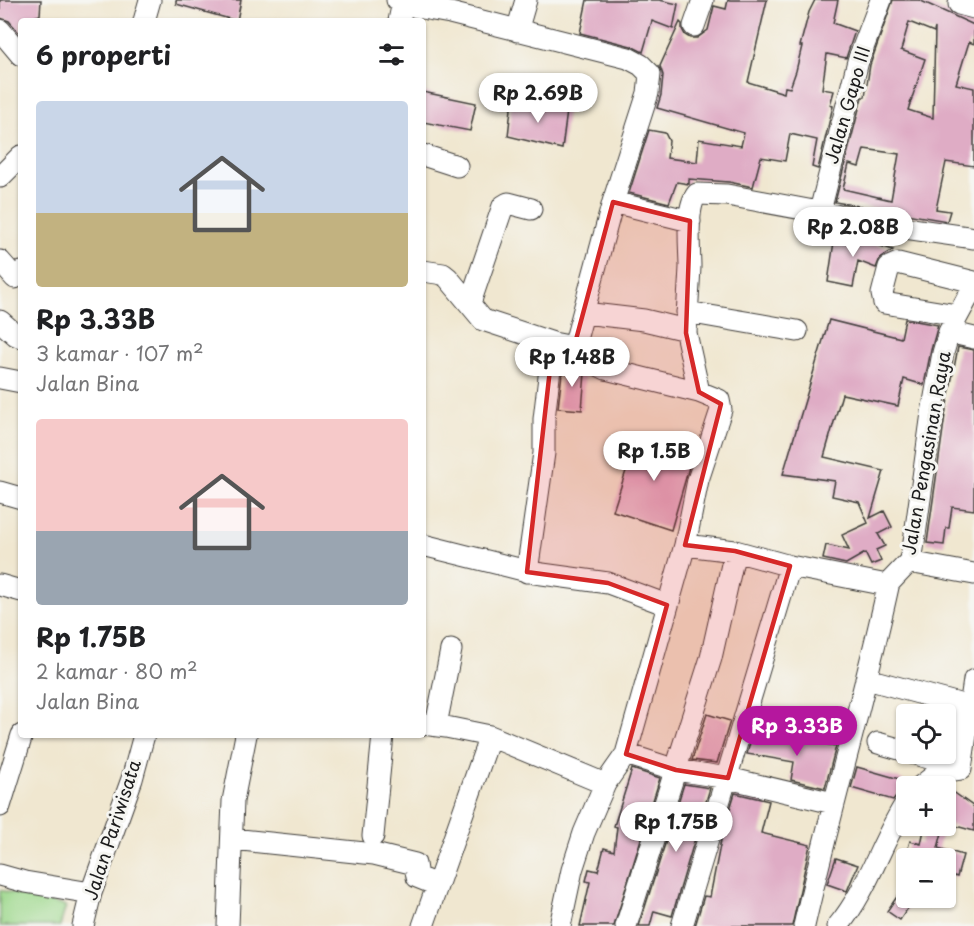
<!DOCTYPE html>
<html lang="id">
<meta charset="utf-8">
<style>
:root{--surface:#fff;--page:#f2f2f2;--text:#202124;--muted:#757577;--accent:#b5179e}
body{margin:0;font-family:"Playpen Sans",sans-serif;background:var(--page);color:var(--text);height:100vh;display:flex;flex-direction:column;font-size:22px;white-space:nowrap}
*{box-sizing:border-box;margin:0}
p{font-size:20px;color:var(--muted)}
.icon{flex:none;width:33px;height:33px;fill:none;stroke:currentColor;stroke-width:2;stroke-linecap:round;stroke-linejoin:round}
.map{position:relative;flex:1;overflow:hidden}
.panel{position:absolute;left:18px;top:18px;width:408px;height:720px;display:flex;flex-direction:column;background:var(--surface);border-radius:6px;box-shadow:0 2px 4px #0004}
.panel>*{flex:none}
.controls{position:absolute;left:896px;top:704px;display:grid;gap:12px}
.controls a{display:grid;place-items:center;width:60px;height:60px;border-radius:6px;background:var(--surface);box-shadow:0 2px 4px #0004;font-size:30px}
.price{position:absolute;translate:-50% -51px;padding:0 14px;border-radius:21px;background:#fff;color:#222;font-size:20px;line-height:39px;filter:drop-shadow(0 2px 3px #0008)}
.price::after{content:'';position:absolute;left:50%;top:36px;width:18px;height:14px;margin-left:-9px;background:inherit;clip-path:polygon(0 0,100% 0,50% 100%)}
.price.current{background:var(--accent);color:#fff}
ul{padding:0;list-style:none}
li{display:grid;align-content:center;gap:12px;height:318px;padding:0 18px}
li span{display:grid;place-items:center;height:186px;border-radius:6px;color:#555}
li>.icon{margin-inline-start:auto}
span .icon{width:108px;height:108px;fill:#fffc;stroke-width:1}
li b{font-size:26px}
h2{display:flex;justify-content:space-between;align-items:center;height:72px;padding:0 18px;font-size:26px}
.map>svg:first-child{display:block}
</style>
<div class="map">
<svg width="974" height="926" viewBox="0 0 974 926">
<rect width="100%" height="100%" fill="#f6f6f2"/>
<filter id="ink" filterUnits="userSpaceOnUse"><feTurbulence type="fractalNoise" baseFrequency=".0167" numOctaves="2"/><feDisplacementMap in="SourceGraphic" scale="12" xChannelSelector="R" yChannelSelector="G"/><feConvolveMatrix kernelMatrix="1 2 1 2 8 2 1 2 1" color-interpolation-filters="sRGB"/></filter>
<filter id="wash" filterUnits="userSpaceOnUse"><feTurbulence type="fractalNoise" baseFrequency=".008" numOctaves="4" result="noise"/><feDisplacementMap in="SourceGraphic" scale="24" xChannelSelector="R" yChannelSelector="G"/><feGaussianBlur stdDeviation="1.35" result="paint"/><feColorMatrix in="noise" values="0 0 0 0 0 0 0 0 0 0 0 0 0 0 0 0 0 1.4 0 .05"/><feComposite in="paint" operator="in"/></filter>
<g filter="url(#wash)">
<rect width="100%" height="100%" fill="#f0e7d0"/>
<path fill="#9dd88c" stroke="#5c7a54" stroke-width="1.5" d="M0 890 66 906 60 926H0Z"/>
<g id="blocks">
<path fill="#dfacc5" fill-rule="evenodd" d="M0 0H41L40 15 27 19V21H21V35L9 21 0 18Z
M176 0H241L237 21 176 4Z
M587 0H659L678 4 673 29 652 21 643 52 631 46 580 33Z
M728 0H767L748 82 784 93 785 87 790 88 796 71 802 46H800L809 12 815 0H838L833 23 855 31 846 58 827 54 822 89 834 91 830 105 833 106 818 169 812 167 817 140 790 134 785 161 761 157 753 187 729 182 689 179V184L677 182 669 203 629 193 649 130 665 133 669 141 667 158 697 162 699 139 741 146 744 133 657 108 661 95 663 75 660 66 680 22 682 24V29L685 35 690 38H697L708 30 714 6 726 9Z
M893 0H919L974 25V44L969 42 956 84 974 88V166L946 162 936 209 950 211 947 221 835 202 862 97H865L870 65ZM909 22 934 32 935 28 933 118 908 110 925 59 901 50ZM864 149 899 154 891 200 843 189 849 164 859 167Z
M423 92 476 103 470 131 423 122Z
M512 100 567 111 562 149 508 136Z
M835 235 862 238V240L893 250 880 258 876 268 858 261 853 287 828 282Z
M905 319 938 325 931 350 924 385 904 379 898 406 842 394 824 457 884 471 870 518 884 511 892 527 878 534 885 546 876 550 881 561 871 565 865 553 846 564 823 559 826 545 849 550 842 535 868 523 859 502 832 496 835 481 783 474 829 320 901 338Z
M958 347 974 350V510L952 507 949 528H946L944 545 927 543 945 415Z
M563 365H572L585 373 582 410 558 408Z
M638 434 693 453 671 530 613 511Z
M707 714 730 721 717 763 692 760Z
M753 732 836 746 825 788 791 780 794 762 747 754Z
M857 767 903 780 899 792 893 800 851 788Z
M632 769 660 778 614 926H580L590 882 586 881 589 869 598 871 604 848 614 851 617 827 614 826Z
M684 784 710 788 672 916 654 911 650 926H639Z
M945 786 974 807V831L945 823Z
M735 793 769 801 761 833 810 845 792 926H695L704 896 710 897 722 835Z
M925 825H944L938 848 963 855 957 877 945 873V858H905L910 841 921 844Z
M836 858 858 865 847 891 827 884Z
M901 891 906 894V897L914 899 900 920 887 911Z"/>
</g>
</g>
<g filter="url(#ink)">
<use href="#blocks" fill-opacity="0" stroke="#3c3a37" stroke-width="1.5"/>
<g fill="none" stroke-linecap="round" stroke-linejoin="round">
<g stroke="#3c3a37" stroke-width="23">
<path id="minor" d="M397 0 416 7 450 13 628 58 641 65 650 74 648 93 613 202 574 347
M959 4 974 8
M144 21 150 0
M399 21 403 2
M694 26 703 0
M0 30 21 55
M517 31 526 0
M423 155 457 166
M0 177 21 156
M613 202 690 221
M820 211 858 61 881 0
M0 261 15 278 21 272
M423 271 443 274 448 278 483 320 553 343 574 347 582 357 606 369 699 392 719 400 721 410 698 480 685 545
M470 303 503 206 508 203 531 209
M687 312 797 331
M584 313 644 320 682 329 686 333 699 392
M957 315 884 303 882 294 889 267 898 263 974 282
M0 321 16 335 21 337
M949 332 974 338
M686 333C687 311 689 289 690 267 690 249 685 208 697 194L727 195 905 228 974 238
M0 378 21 382
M0 492 21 498
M423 545 535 573 608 583 667 605
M909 562 974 574
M527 572 544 453V419L553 343
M0 585 21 591
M878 682 970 707
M423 724 446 727 490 736 605 784
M436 725 451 650
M878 743 906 751
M912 753C931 759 939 764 956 751L962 704
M626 754 676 770 728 778 833 803
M961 769 974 680
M921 786 939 772 961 769
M0 806 22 735
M373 836 383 735
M232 839 374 854 415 864 417 877 437 885
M0 875 25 882 91 893
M83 926 91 893 132 779 144 735
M228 926 233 801 246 735
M423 926 490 736
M560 926 572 870 584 833 605 784 626 754 685 545 735 551 790 566 887 585 909 562 913 549 932 413 943 353 949 332 974 286
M626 926 711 658 735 551
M682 926 790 566
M804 926C830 812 863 701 888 587L887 585
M838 926C868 890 881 842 906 803"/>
</g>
<use href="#minor" stroke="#fff" stroke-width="21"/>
</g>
</g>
<path fill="#d62828" fill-opacity="0.2" stroke="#d62828" stroke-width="4.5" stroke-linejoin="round" d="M613 202 690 221 686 333 699 392 721 404 685 545 735 551 790 566 728 778 676 770 626 754 667 605 608 583 527 572 553 343 574 347Z"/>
<g text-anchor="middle" stroke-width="6" stroke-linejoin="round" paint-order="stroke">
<g font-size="18" fill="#1c1c1c" stroke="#f6f6f2">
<text transform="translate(848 105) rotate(-74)" y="6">Jalan Gapo III</text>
<text transform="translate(927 453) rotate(-80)" y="6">Jalan Pengasinan Raya</text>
<text transform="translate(113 830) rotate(-72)" y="6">Jalan Pariwisata</text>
</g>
</g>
</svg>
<div class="controls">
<a><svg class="icon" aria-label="locate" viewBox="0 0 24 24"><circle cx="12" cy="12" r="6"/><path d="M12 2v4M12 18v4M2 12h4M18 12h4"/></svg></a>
<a>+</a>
<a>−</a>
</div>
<b class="price" style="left:538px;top:124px">Rp 2.69B</b>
<b class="price" style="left:853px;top:258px">Rp 2.08B</b>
<b class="price" style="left:572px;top:388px">Rp 1.48B</b>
<b class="price" style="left:654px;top:482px">Rp 1.5B</b>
<b class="price current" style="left:797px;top:757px">Rp 3.33B</b>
<b class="price" style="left:676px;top:853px">Rp 1.75B</b>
<section class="panel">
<h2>6 properti<svg class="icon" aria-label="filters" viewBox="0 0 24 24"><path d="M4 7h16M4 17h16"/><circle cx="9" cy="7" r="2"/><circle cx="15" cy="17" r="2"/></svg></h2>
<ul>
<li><span style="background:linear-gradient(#c9d6e8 60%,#c2b280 0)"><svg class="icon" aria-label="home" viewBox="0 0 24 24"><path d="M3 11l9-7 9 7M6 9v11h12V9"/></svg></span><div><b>Rp 3.33B</b><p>3 kamar · 107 m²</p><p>Jalan Bina</p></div></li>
<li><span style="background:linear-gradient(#f6c9c9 60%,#9aa5b1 0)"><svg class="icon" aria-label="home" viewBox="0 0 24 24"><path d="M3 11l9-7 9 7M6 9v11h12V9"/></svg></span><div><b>Rp 1.75B</b><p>2 kamar · 80 m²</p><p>Jalan Bina</p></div></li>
</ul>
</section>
</div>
